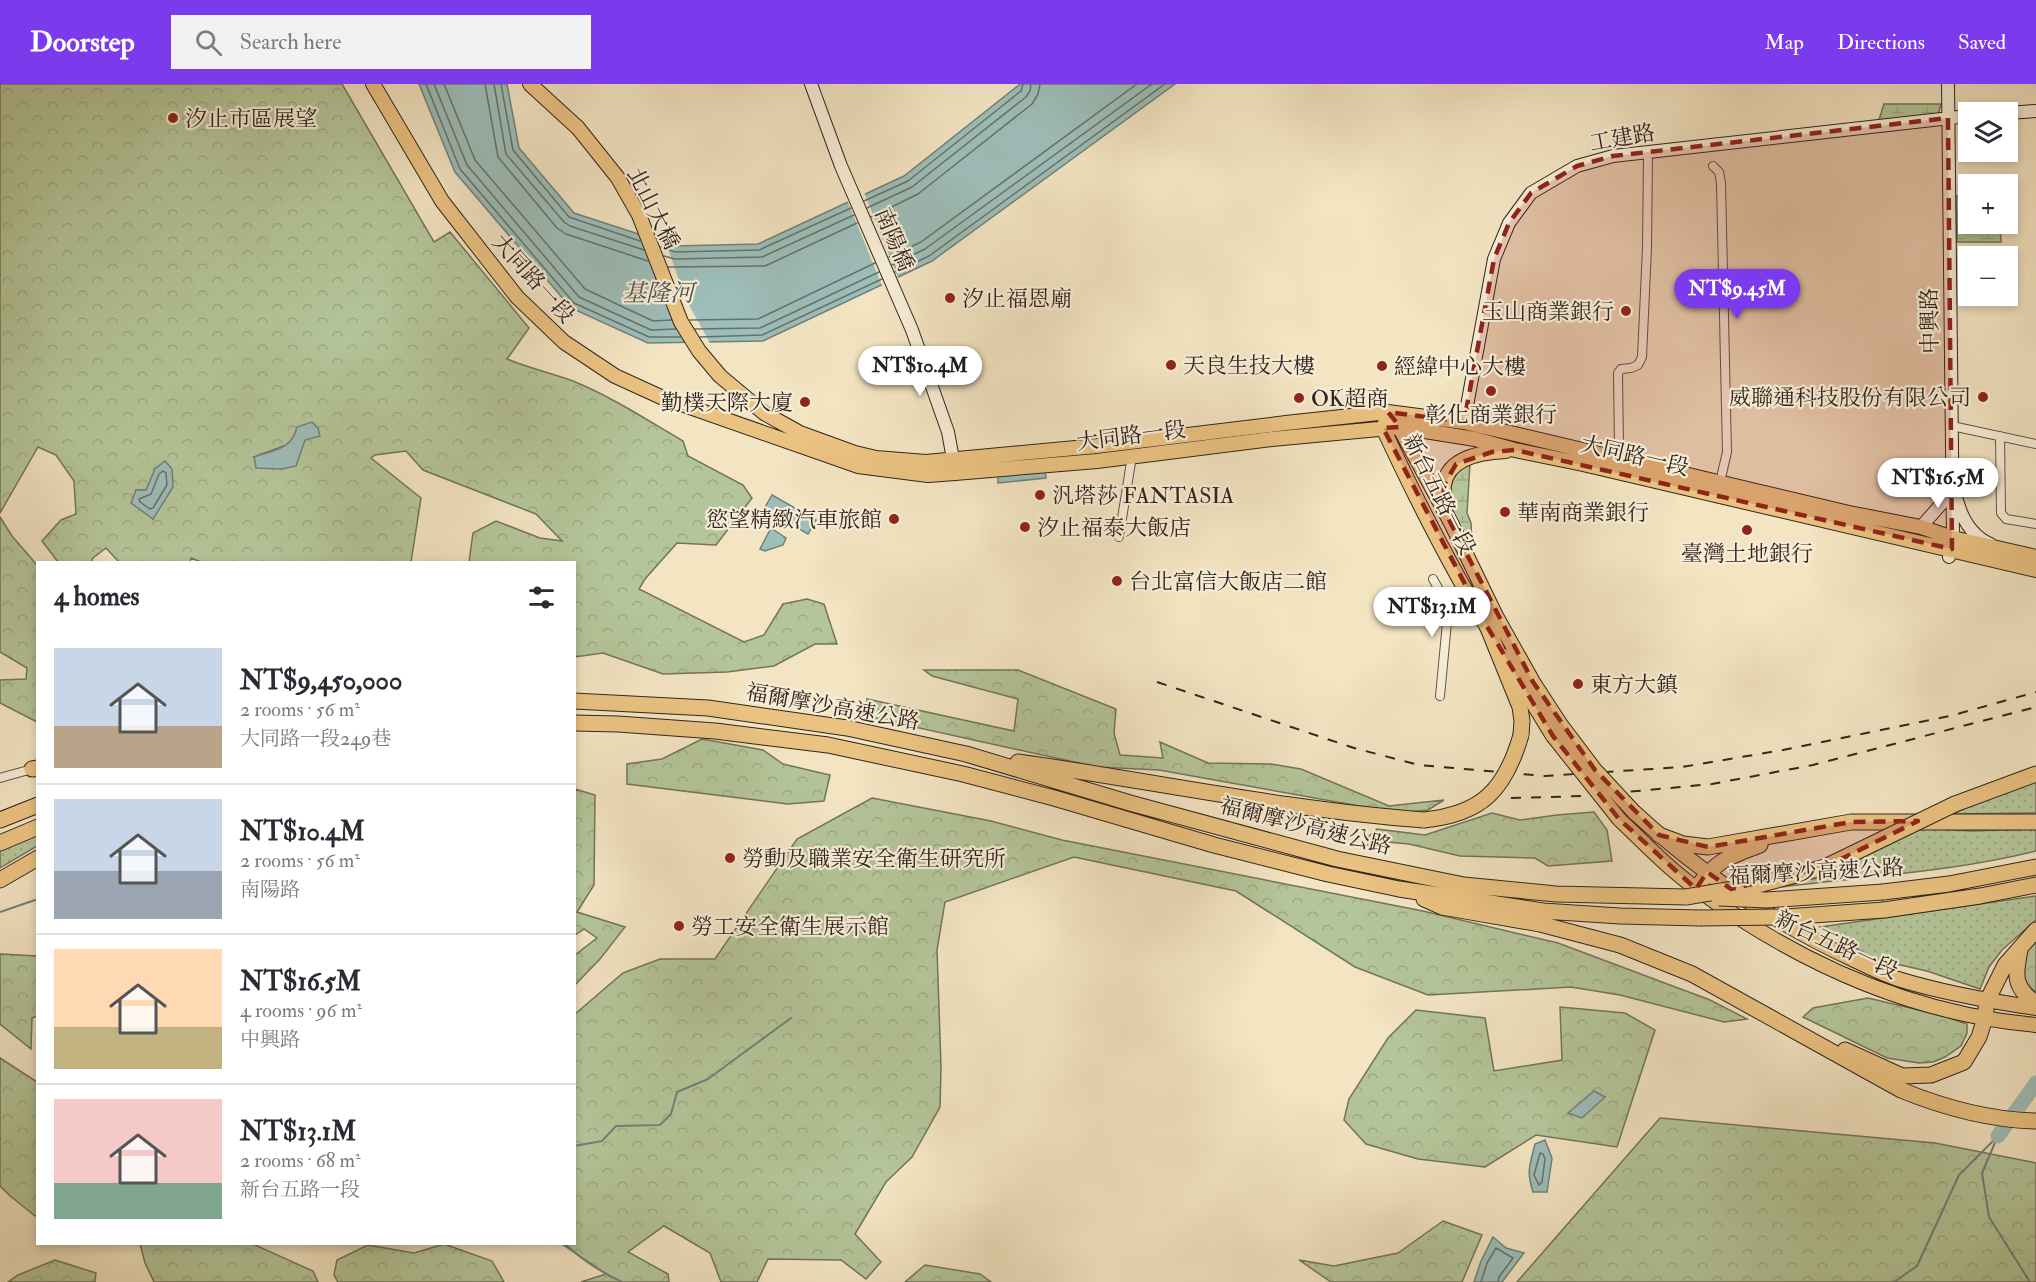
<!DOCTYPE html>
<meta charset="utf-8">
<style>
:root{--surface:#fff;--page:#f2f2f3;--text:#2b2b33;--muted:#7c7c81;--line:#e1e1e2;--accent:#7c3aed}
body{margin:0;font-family:"IM FELL Double Pica","Noto Serif TC",serif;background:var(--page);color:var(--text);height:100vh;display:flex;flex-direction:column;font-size:22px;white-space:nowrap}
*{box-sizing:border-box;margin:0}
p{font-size:20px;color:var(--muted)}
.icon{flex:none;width:33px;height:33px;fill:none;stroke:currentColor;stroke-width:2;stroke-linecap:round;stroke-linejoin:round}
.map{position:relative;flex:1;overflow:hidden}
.details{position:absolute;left:36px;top:477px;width:540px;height:684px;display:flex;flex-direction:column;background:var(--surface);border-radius:0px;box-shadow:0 3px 9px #0003}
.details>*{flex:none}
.buttons{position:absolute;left:1958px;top:18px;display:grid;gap:12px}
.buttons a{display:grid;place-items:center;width:60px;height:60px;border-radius:0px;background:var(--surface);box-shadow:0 3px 9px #0003;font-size:30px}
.price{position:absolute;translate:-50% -51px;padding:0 14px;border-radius:21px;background:#fff;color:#222;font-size:20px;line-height:39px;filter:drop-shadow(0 2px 3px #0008)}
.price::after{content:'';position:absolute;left:50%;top:36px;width:18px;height:14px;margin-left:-9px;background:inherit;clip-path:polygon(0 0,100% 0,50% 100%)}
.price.selected{background:var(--accent);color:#fff}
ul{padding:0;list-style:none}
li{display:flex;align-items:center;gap:18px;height:150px;padding:0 18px}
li+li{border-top:2px solid var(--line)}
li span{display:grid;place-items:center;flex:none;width:168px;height:120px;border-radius:0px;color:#555}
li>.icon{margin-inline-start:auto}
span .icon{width:72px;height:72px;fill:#fffc;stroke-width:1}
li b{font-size:26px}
h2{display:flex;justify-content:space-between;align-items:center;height:72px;padding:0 18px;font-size:26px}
header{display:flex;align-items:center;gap:36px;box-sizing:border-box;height:84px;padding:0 30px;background:var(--accent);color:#fff}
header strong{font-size:28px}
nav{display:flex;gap:33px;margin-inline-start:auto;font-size:21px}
.search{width:420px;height:54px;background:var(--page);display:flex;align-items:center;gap:15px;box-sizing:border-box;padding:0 21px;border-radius:0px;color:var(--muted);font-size:22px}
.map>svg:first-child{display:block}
</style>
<header>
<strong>Doorstep</strong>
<div class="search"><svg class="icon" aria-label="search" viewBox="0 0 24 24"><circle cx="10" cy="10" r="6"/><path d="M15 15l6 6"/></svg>Search here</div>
<nav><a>Map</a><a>Directions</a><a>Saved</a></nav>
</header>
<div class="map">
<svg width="2036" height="1198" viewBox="0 0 2036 1198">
<defs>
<pattern id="grass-dots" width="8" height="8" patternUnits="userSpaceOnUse" patternTransform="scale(1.5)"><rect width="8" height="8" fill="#b4c599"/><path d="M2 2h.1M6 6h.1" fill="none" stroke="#9ba983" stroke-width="1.8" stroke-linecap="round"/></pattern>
<pattern id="forest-crowns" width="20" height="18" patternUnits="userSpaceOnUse" patternTransform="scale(1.5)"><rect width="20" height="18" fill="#b4c599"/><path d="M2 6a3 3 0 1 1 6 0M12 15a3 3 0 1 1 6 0" fill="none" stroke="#9ba983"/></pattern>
<pattern id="wetland-marsh" width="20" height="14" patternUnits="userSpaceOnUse" patternTransform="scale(1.5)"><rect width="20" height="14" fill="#b4c599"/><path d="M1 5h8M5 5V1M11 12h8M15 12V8" fill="none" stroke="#9ba983"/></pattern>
</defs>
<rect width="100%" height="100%" fill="#f3e4c2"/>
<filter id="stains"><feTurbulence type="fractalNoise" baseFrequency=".00333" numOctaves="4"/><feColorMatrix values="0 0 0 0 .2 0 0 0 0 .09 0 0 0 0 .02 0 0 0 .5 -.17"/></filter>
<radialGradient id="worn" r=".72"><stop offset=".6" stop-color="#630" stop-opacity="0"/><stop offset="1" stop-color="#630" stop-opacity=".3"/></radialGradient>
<path fill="url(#grass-dots)" stroke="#72745c" stroke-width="1.5" d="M2036 696V729L1953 730 1982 715Z
M1916 744 1972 747 2036 745V767C1952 788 1867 792 1781 803L1826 791 1892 759Z
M37 751V762L0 784V767Z
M2036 812V836L2002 866 1989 883 1980 905 1927 887 1874 875 1820 843Z"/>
<path fill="url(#forest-crowns)" stroke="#72745c" stroke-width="1.5" fill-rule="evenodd" d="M0 0H342L434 158 450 148 529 244 507 275C528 284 551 289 573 297 612 313 647 336 683 357L688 372 743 401 752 414 716 461 677 459 645 495 639 505 744 558 764 551 783 520 807 515 824 520 837 560H815L774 582 727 588 663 590 603 569 575 573 574 478H469L473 449 496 437 540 454 562 457 536 430 423 386 406 367 375 371 371 374 421 414 411 478H201L191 474 190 478H119L106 464 93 474 91 478H58L42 457 61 436 76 430 74 397 56 371 38 363 0 429ZM294 354 281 385 254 373 289 360ZM165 378 153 435 136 406H146Z
M0 433 12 452 37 481V638L0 619V596L26 595 27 584 0 568Z
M924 586H1018L1116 625 1114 649 1120 671 1163 674 1160 658 1208 679 1271 680 1301 685 1389 722 1444 716 1428 726 1398 729 1159 686 1097 683 869 633 867 615 1014 647 1018 615 932 592Z
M702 655 763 666 783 680 830 691 824 717 788 720 627 700V680L662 675Z
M575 705 595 711 594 801 577 828 625 843 600 875 575 901V871L597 854 584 845 575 851Z
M872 714 991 737 1062 756 1423 827 1558 859 1710 916 1747 935 1724 938 1620 911 1571 903 1428 911 1355 883 1236 807 1074 773 945 818 937 866 941 983 940 1023 912 1073 886 1098 855 1150 881 1178 866 1195 841 1176 768 1175 757 1198H721L710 1169 664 1142 628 1168 668 1190 669 1198H581L606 1190 562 1160H574L575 930 623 889 660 875H715L797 755Z
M1594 728 1607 746 1612 777 1548 782 1535 774 1460 772 1409 760 1387 758 1375 764 1361 759 1377 745 1425 751 1492 729 1520 736 1557 731Z
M2036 855V908C2022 900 2021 881 2026 867 2028 862 2033 858 2036 855Z
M0 870 37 872V932L32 934 31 965 0 940Z
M1868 914 1940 931 1967 940V949L1961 962 1945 973 1933 978 1919 979 1887 974 1803 933 1813 924Z
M1560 923 1625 929 1655 946 1617 1063 1536 1051 1485 1083 1418 1075 1366 1060 1344 1036 1349 1015 1388 954 1416 926 1485 934 1494 987 1562 976Z
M0 974 37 998 38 1131 35 1132 9 1111 0 1102Z
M1660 1034 1935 1059 2036 1079V1198H1517Z
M1443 1137 1482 1151 1462 1198H1331L1299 1176 1334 1182 1398 1169Z
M140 1160H253L313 1187 318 1198H154L145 1179Z
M444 1160 492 1177 504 1198H338L334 1191 337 1176 368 1161 414 1169Z
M55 1176 96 1189 95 1198H8L18 1191Z
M925 1181 980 1190 991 1198H905Z"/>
<path fill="url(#wetland-marsh)" stroke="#72745c" stroke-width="1.5" d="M1884 20H1941L1937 35 1877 42Z
M1956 112 1968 113V140H2000L2001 158H1957Z
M1470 379 1467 429 1471 439 1472 463C1455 434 1431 402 1470 379Z"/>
<path fill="#9dbeb9" stroke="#71807b" stroke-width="1.5" d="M419 0H507L519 64 574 129 675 162 758 160 904 92 1020 0H1175L932 177 763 257 648 259 571 224 455 88Z
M312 338 318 344 320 352 305 356 296 382 281 385 256 384 254 373C273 366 292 366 297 343Z
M165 377 172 385 173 403 153 435 131 419 136 406H146L155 385Z
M1045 384 1046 394 998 399V388Z
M772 411 816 436 808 450 764 425Z
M771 444 786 454 783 461 765 467 760 465Z
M1594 1007 1605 1013 1582 1034 1568 1029Z
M1545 1056 1552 1074 1547 1108H1533C1526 1087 1530 1081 1535 1060Z
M1493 1153 1506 1164 1524 1169 1502 1198H1474L1481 1177Z"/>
<path fill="#f3e4c2" d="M864 108 899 196 883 204 847 116Z
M640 147 665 155 684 212 711 261 692 262Z"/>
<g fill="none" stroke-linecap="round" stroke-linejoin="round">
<path stroke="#66716c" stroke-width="1.5" d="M426 0 460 85 574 219 649 253H680
M434 0 467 81 579 213 651 246 676 245
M444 0 475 76 585 205 653 237 672 236
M485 0 498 73 557 144 566 150 648 177
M494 0 506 70 564 138 570 142 644 166
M501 0 513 66 569 133 640 157
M864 117 908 97 1021 7 1023 0
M867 124 912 103 1026 13 1030 7 1031 0
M871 133 918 110 1032 20 1038 10 1040 0
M661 163 675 168 759 166 851 124
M664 172 675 175 762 173 854 131
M889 173 921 158 1137 0
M892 181 925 165 1152 0
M668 183 765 182 857 139
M895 188 929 172 1165 0
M690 236 758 235 875 179
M695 245 760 244 879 188
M700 253 762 251 882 195
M163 387 166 389 167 401 153 424 150 425 140 418 139 415 151 410 159 390Z
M1540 1069 1543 1070 1545 1075 1542 1098 1539 1101 1534 1091Z
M1481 1198 1487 1179 1496 1164 1513 1174 1499 1193 1498 1198"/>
<path stroke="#71807b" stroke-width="2" d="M0 828 38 815
M1997 1054 1982 1089 1989 1133 2030 1198
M574 1062 602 1057 616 1042 660 1041 671 1030 677 1008 708 995 791 934
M565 1160C582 1176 601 1188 622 1198
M1894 1198 1917 1182 1959 1091 1998 1052"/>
<path stroke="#9dbeb9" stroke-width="15" d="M1998 1052 2036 999"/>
<g stroke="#615447" stroke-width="10">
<path id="street" d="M1713 82 1719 88 1721 99 1727 368 1720 398
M1952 342 2036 360
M2000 352 2001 429 2006 435 2036 440
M1619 365 1618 289 1621 285 1631 284 1638 281 1642 273 1647 164 1648 71
M1119 453 1132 372
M1433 495 1444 515 1448 528 1440 612
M0 694 32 685"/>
</g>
<g stroke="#30241e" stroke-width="14">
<path id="secondary" d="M811 0 841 82 912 246 948 348 953 375
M1948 0 1953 454 1949 473
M2007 29 2036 27
M1464 338 1494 175 1509 139 1531 109 1577 82 1613 72 1968 32
M1957 416C1962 435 1972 452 1990 460
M1921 443 1943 418 1949 401"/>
</g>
<g stroke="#30241e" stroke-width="16">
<path id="primary" d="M373 0 442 117 517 213 564 258 615 292 661 313 858 382 928 391 955 389 1097 377 1272 355 1400 343 1475 355 1515 366 1583 380 2036 486
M530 0 578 44 618 94 639 131 681 238 699 267 720 292 764 329 800 349 855 369 876 374 926 378 1097 362 1286 339 1388 328 1464 338 1849 429 1921 443 1953 454 2036 473
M1385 339 1383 344C1416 415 1452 486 1493 553
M1397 339 1451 439 1496 532 1533 598 1561 641
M1444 421C1444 415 1443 408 1444 401 1448 373 1483 368 1506 367
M1504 572 1553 652
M1634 728C1698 787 1773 838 1852 875 1867 882 1882 890 1898 895 1943 909 1989 917 2036 924
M1619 735C1644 759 1669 785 1697 805 1797 878 1912 930 2036 941"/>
</g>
<g stroke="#30241e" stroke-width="17">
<path id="highway" d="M1488 544 1520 623 1522 637 1521 651
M574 617 708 624 847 644 966 670 1130 719 1337 775 1464 801 1556 810 1686 813
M574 639 618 640 715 647 828 661 963 690 1054 714 1214 761 1328 790 1399 805 1543 827 1620 832 1700 834
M1018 678C1153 697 1288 726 1424 736
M32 685 38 684
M1955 720 2036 690
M0 736 38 721
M1659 751 1683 760 1708 763 1851 738H2036
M0 759 38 743
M0 796 38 774
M1696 805C1716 776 1728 773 1760 761
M1883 808 1949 800 2036 783
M1424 815 1442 823 1540 840 1620 861 1692 890 1901 1006C1945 1024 1989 1036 2036 1037
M1884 826 1980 812 2036 801
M2020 866C2015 890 2013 904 2036 919
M1845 966 1902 992 1931 991 1964 978 1979 953 1985 934 1987 917 2005 881 2036 846"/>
</g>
<use href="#street" stroke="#f7edd7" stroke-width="8"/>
<use href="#secondary" stroke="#f7edd7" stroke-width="12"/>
<use href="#primary" stroke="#eac281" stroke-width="14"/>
<use href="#highway" stroke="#eac281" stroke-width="15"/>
<path stroke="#30241e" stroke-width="2" stroke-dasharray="10 10" stroke-linecap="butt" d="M1157 598 1354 664 1419 681 1545 692 1682 683 1783 666 1950 632 2036 608
M1511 714 1584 712 1712 700 1813 681 2036 623"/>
<g stroke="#30241e" stroke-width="16" stroke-linecap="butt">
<path id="primary-bridge" d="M1561 641 1595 686 1634 728
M1553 652 1619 735"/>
</g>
<g stroke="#30241e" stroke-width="17" stroke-linecap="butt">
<path id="highway-bridge" d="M1424 736C1482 730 1505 706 1521 651
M1686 813 1762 800 1825 783 1955 720
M1719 814 1767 816 1883 808
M1700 834 1785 833 1884 826"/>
</g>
<use href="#primary-bridge" stroke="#eac281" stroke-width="14"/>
<use href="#highway-bridge" stroke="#eac281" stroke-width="15"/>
</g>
<path fill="#8f2418" fill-opacity="0.2" stroke="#8f2418" stroke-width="4.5" stroke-dasharray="12 8" stroke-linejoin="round" d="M1948 34 1952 465 1515 366 1492 368 1456 380 1444 401V426L1533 598 1595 686 1659 751 1708 763 1851 738 1918 737 1825 783 1731 805 1707 788 1696 805 1619 735 1553 652 1488 544 1383 344 1400 343 1388 328 1464 338 1494 175 1509 139 1531 109 1577 82 1613 72Z"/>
<g fill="#8f2418" stroke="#f7edd7" stroke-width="2">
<circle cx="173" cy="34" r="6"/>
<circle cx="950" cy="214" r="6"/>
<circle cx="1626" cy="227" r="6"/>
<circle cx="1171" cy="281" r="6"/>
<circle cx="1382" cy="282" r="6"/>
<circle cx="1491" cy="307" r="6"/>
<circle cx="1983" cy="313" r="6"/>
<circle cx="1299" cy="314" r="6"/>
<circle cx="805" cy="318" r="6"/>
<circle cx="1040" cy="411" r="6"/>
<circle cx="1505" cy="428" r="6"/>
<circle cx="894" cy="435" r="6"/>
<circle cx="1025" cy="443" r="6"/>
<circle cx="1747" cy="446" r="6"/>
<circle cx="1117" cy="497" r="6"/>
<circle cx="1578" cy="600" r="6"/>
<circle cx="730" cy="774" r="6"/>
<circle cx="679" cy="842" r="6"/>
</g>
<g text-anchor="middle" stroke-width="4.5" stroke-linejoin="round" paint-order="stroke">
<g font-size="22" fill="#30241e" stroke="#f7edd7" text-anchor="start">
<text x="185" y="42">汐止市區展望</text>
<text x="962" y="222">汐止福恩廟</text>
<text x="1614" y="235" text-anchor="end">玉山商業銀行</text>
<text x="1183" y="289">天良生技大樓</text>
<text x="1394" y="290">經緯中心大樓</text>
<text x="1971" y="321" text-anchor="end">威聯通科技股份有限公司</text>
<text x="1311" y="322">OK超商</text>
<text x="793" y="326" text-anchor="end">勤樸天際大廈</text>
<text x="1491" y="338" text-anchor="middle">彰化商業銀行</text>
<text x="1052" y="419">汎塔莎 FANTASIA</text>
<text x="1517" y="436">華南商業銀行</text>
<text x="882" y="443" text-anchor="end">慾望精緻汽車旅館</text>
<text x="1037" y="451">汐止福泰大飯店</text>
<text x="1747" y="477" text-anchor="middle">臺灣土地銀行</text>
<text x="1129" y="505">台北富信大飯店二館</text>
<text x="1590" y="608">東方大鎮</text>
<text x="742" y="782">勞動及職業安全衛生研究所</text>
<text x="691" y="850">勞工安全衛生展示館</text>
</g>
<g font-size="22" fill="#30241e" stroke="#f7edd7">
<text transform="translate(1622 53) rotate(-10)" y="8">工建路</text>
<text transform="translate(654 124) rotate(63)" y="8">北山大橋</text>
<text transform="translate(895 155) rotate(67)" y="8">南陽橋</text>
<text transform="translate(534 194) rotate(48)" y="8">大同路一段</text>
<text transform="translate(1929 237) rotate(-91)" y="8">中興路</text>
<text transform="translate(1131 351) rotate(-7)" y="8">大同路一段</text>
<text transform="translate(1635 371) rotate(13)" y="8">大同路一段</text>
<text transform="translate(1440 410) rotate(63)" y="8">新台五路一段</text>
<text transform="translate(833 622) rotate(10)" y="8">福爾摩沙高速公路</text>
<text transform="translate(1306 741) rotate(14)" y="8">福爾摩沙高速公路</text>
<text transform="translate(1816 787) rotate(-3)" y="8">福爾摩沙高速公路</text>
<text transform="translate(1837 860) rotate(25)" y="8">新台五路一段</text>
</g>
<g font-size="24" font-style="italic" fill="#51524c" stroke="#f7edd7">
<text x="658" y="217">基隆河</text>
</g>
</g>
<rect width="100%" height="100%" filter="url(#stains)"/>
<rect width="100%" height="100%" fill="url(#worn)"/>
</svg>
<div class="buttons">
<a><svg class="icon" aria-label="layers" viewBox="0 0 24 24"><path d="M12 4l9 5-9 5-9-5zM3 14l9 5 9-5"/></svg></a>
<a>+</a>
<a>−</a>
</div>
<b class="price selected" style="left:1737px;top:236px">NT$9.45M</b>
<b class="price" style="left:920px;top:313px">NT$10.4M</b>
<b class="price" style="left:1938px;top:425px">NT$16.5M</b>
<b class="price" style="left:1432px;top:554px">NT$13.1M</b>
<section class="details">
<h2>4 homes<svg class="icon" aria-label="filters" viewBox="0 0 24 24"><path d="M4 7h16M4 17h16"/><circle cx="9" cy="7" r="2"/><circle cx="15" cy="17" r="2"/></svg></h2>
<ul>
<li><span style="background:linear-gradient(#c9d6e8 65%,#b9a48a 0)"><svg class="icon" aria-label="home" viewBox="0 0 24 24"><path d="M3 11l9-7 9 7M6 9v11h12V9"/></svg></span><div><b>NT$9,450,000</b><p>2 rooms · 56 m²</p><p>大同路一段249巷</p></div></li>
<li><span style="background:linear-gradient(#c9d6e8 60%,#9aa5b1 0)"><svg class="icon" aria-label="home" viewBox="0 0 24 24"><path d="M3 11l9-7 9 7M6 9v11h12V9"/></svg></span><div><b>NT$10.4M</b><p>2 rooms · 56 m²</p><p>南陽路</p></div></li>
<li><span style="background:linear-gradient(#ffd9b3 65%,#c2b280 0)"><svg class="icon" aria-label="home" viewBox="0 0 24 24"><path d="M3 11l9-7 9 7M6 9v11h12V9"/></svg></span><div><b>NT$16.5M</b><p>4 rooms · 96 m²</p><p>中興路</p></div></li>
<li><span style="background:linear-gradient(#f6c9c9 70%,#7fa58c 0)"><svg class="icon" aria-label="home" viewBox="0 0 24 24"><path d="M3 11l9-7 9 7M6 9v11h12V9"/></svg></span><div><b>NT$13.1M</b><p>2 rooms · 68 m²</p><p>新台五路一段</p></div></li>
</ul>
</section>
</div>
